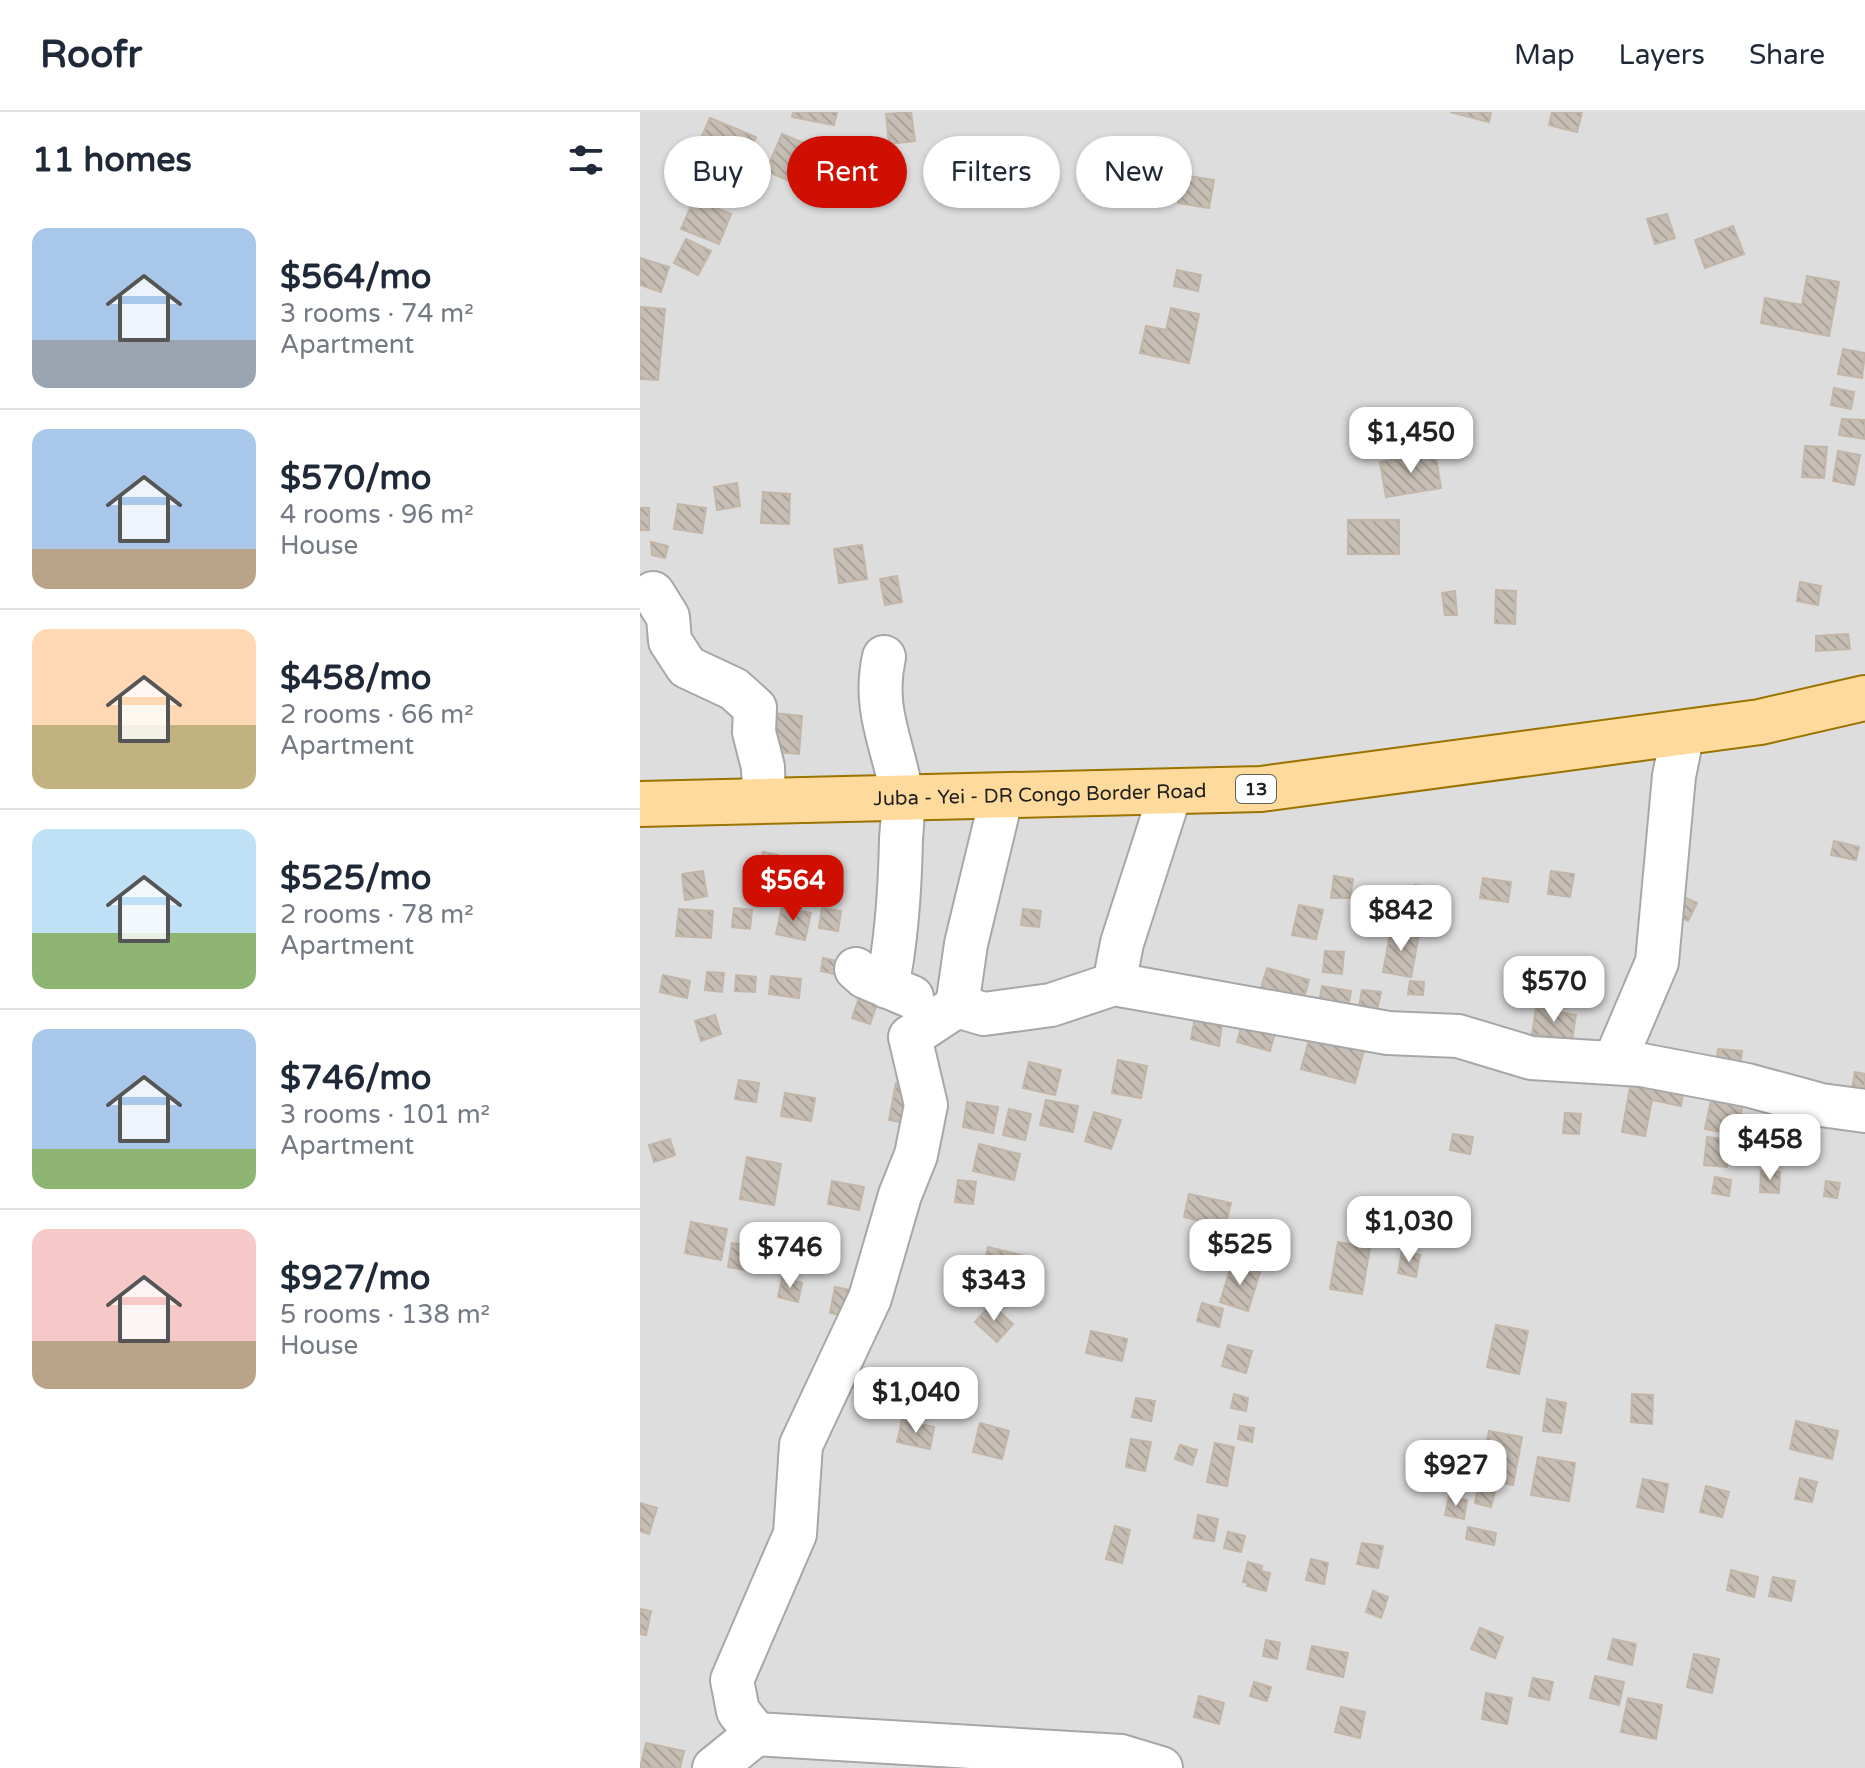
<!DOCTYPE html>
<meta charset="utf-8">
<style>
:root{--surface:#fff;--page:#f2f2f3;--text:#1f2937;--muted:#747a83;--line:#e0e1e3;--accent:#cf0f00}
body{margin:0;font-family:"Varela Round",sans-serif;background:var(--page);color:var(--text);height:100vh;display:flex;flex-direction:column;font-size:30px;white-space:nowrap}
*{box-sizing:border-box;margin:0}
p{font-size:26px;color:var(--muted)}
.icon{flex:none;width:44px;height:44px;fill:none;stroke:currentColor;stroke-width:2;stroke-linecap:round;stroke-linejoin:round}
.map{position:relative;flex:1;overflow:hidden}
.sheet{display:flex;flex-direction:column;background:var(--surface);width:640px}
.sheet>*{flex:none}
.top-card{position:absolute;left:24px;top:24px;width:760px;height:72px;display:flex;gap:16px}
.price{position:absolute;translate:-50% -68px;padding:0 18px;border-radius:16px;background:#fff;color:#222;font-size:26px;line-height:52px;filter:drop-shadow(0 2px 4px #0008)}
.price::after{content:'';position:absolute;left:50%;top:48px;width:24px;height:18px;margin-left:-12px;background:inherit;clip-path:polygon(0 0,100% 0,50% 100%)}
.price.active{background:var(--accent);color:#fff}
ul{padding:0;list-style:none}
li{display:flex;align-items:center;gap:24px;height:200px;padding:0 32px}
li+li{border-top:2px solid var(--line)}
li span{display:grid;place-items:center;flex:none;width:224px;height:160px;border-radius:16px;color:#555}
li>.icon{margin-inline-start:auto}
span .icon{width:96px;height:96px;fill:#fffc;stroke-width:1}
li b{font-size:34px}
h2{display:flex;justify-content:space-between;align-items:center;height:96px;padding:0 32px;font-size:34px}
.tag{padding:0 28px;border-radius:36px;background:var(--surface);box-shadow:0 2px 6px #0004;font-size:28px;line-height:72px}
.tag.active{background:var(--accent);color:#fff}
header{display:flex;align-items:center;gap:48px;box-sizing:border-box;height:112px;padding:0 40px;background:var(--surface);border-bottom:2px solid var(--line)}
header strong{font-size:38px}
nav{display:flex;gap:44px;margin-inline-start:auto;font-size:28px}
main{display:flex;flex:1;min-height:0}
.map>svg:first-child{display:block}
</style>
<header>
<strong>Roofr</strong>
<nav><a>Map</a><a>Layers</a><a>Share</a></nav>
</header>
<main>
<section class="sheet">
<h2>11 homes<svg class="icon" aria-label="filters" viewBox="0 0 24 24"><path d="M4 7h16M4 17h16"/><circle cx="9" cy="7" r="2"/><circle cx="15" cy="17" r="2"/></svg></h2>
<ul>
<li><span style="background:linear-gradient(#a9c7e8 70%,#9aa5b1 0)"><svg class="icon" aria-label="home" viewBox="0 0 24 24"><path d="M3 11l9-7 9 7M6 9v11h12V9"/></svg></span><div><b>$564/mo</b><p>3 rooms · 74 m²</p><p>Apartment</p></div></li>
<li><span style="background:linear-gradient(#a9c7e8 75%,#b9a48a 0)"><svg class="icon" aria-label="home" viewBox="0 0 24 24"><path d="M3 11l9-7 9 7M6 9v11h12V9"/></svg></span><div><b>$570/mo</b><p>4 rooms · 96 m²</p><p>House</p></div></li>
<li><span style="background:linear-gradient(#ffd9b3 60%,#c2b280 0)"><svg class="icon" aria-label="home" viewBox="0 0 24 24"><path d="M3 11l9-7 9 7M6 9v11h12V9"/></svg></span><div><b>$458/mo</b><p>2 rooms · 66 m²</p><p>Apartment</p></div></li>
<li><span style="background:linear-gradient(#bfe0f5 65%,#8fb573 0)"><svg class="icon" aria-label="home" viewBox="0 0 24 24"><path d="M3 11l9-7 9 7M6 9v11h12V9"/></svg></span><div><b>$525/mo</b><p>2 rooms · 78 m²</p><p>Apartment</p></div></li>
<li><span style="background:linear-gradient(#a9c7e8 75%,#8fb573 0)"><svg class="icon" aria-label="home" viewBox="0 0 24 24"><path d="M3 11l9-7 9 7M6 9v11h12V9"/></svg></span><div><b>$746/mo</b><p>3 rooms · 101 m²</p><p>Apartment</p></div></li>
<li><span style="background:linear-gradient(#f6c9c9 70%,#b9a48a 0)"><svg class="icon" aria-label="home" viewBox="0 0 24 24"><path d="M3 11l9-7 9 7M6 9v11h12V9"/></svg></span><div><b>$927/mo</b><p>5 rooms · 138 m²</p><p>House</p></div></li>
</ul>
</section>
<div class="map">
<svg width="1225" height="1656" viewBox="0 0 1225 1656">
<defs>
<pattern id="building-back-hatch" width="6" height="6" patternUnits="userSpaceOnUse" patternTransform="scale(2)"><rect width="6" height="6" fill="#c6beb5"/><path d="M-1 5l2 2M0 0l6 6M5-1l2 2" fill="none" stroke="#aaa39b"/></pattern>
</defs>
<rect width="100%" height="100%" fill="#f1eee6"/>
<path fill="#dedddd" d="M0 0H1225V1656H0Z"/>
<path fill="url(#building-back-hatch)" stroke="#c3b6a8" stroke-width="2" d="M153 0H197L194 13 152 5Z
M271 0 275 29 249 32 246 2Z
M810 0H851L849 10Z
M912 0H942L937 20 909 13Z
M70 6 116 25 90 89 42 69Z
M142 22 178 37 161 74 126 59Z
M543 63 574 68 569 96 538 91Z
M54 87 91 102 79 132 41 117Z
M1027 102 1035 126 1015 132 1007 107Z
M1093 114 1104 142 1065 156 1055 128Z
M46 127 71 139 58 163 34 151Z
M0 146 29 155 21 180 0 173Z
M537 158 561 163 558 179 534 174Z
M1167 164 1199 170 1189 224 1121 211 1125 186 1162 193Z
M0 195 25 197 18 268 0 267Z
M531 196 559 202 549 251 500 241 506 214 526 218Z
M1203 237 1225 241 1222 266 1198 262Z
M1194 276 1214 280 1211 297 1191 293Z
M1202 307 1225 308V327L1199 323Z
M1165 334 1187 335 1184 366 1162 365Z
M1198 339 1220 343 1214 373 1193 369Z
M795 340 801 376 746 385 740 350Z
M97 371 100 394 77 398 74 375Z
M123 380 150 382 149 412 121 411Z
M38 392 66 396 62 421 34 417Z
M0 396H9V418H0Z
M708 408H759V442H708Z
M11 430 28 434 25 446 12 443Z
M222 433 227 467 199 471 194 437Z
M257 464 262 490 245 493 240 467Z
M1160 470 1181 474 1178 493 1157 489Z
M856 478 876 479 875 512 855 511Z
M815 479 817 503H805L802 481Z
M1208 522 1210 537 1176 539V524Z
M124 600 162 604 159 642 121 639Z
M1194 729 1219 735 1216 748 1191 743Z
M123 740 138 743 135 757 120 754Z
M63 759 67 784 45 788 42 762Z
M911 759 934 762 930 785 908 782Z
M694 764 713 767 710 786H691Z
M843 766 871 770 868 790 840 786Z
M775 773 790 775 786 796 772 793Z
M1040 783 1057 791 1048 809 1031 801Z
M659 793 683 798 676 827 652 823Z
M142 794 171 801 165 828 136 822Z
M94 796 112 798 110 817 92 815Z
M182 796 201 799 198 819 179 816Z
M39 797 73 799 71 826 36 824Z
M383 797 401 799 399 815 381 813Z
M751 817 779 822 771 865 743 860Z
M685 839 704 840 702 862 683 860Z
M183 846 197 849 194 862 181 859Z
M627 856 669 868 660 901 617 889Z
M67 860 84 861 82 880 65 878Z
M23 863 50 869 47 886 20 880Z
M96 863 116 865 115 880 95 879Z
M131 864 161 867 159 886 129 882Z
M770 869 784 870 783 883 768 882Z
M682 874 711 879 707 901 678 896Z
M722 878 741 880 736 903 718 900Z
M219 886 237 892 230 912 212 906Z
M896 896 936 903 932 928 892 922Z
M556 900 583 905 579 934 551 927Z
M75 903 81 922 61 929 55 909Z
M603 908 636 917 630 939 597 930Z
M672 917 726 931 715 971 661 957Z
M1078 937 1102 939 1099 964 1075 960Z
M478 948 507 954 501 986 472 981Z
M389 950 421 958 415 983 383 976Z
M1215 960 1225 962V984L1211 982Z
M992 964 1044 974 1041 994 1012 988 1005 1024 982 1020Z
M99 968 119 971 116 990 95 987Z
M256 971 279 975 271 1012 249 1008Z
M1074 974 1105 980 1097 1023 1065 1017Z
M145 981 175 986 171 1009 141 1004Z
M406 988 438 994 433 1020 400 1013Z
M327 990 358 995 353 1021 323 1015Z
M369 997 391 1002 385 1028 363 1023Z
M454 1000 481 1008 471 1037 445 1029Z
M925 1001 941 1002 939 1022 923 1021Z
M1117 1005 1144 1007 1143 1032 1115 1030Z
M813 1022 833 1025 830 1042 810 1038Z
M1067 1025 1090 1028 1087 1055 1064 1053Z
M30 1027 35 1043 14 1050 9 1033Z
M339 1032 380 1042 374 1068 333 1059Z
M107 1045 141 1052 134 1093 100 1087Z
M1121 1059 1140 1060 1139 1081 1120 1080Z
M1075 1065 1091 1068 1089 1084 1072 1081Z
M318 1068 336 1070 333 1092 315 1090Z
M192 1069 224 1075 219 1098 188 1092Z
M1186 1069 1200 1071 1197 1086 1184 1084Z
M549 1082 591 1091 585 1115 544 1105Z
M51 1110 87 1117 81 1148 45 1141Z
M600 1115 634 1122 629 1146 595 1138Z
M698 1130 730 1136 722 1182 690 1177Z
M92 1131 126 1137 122 1161 88 1155Z
M348 1135 381 1143 376 1164 343 1157Z
M762 1139 780 1143 776 1165 758 1161Z
M592 1151 620 1160 608 1199 580 1190Z
M142 1166 162 1171 158 1190 138 1185Z
M195 1175 221 1180 216 1206 190 1201Z
M562 1191 583 1197 579 1215 557 1209Z
M351 1192 373 1212 357 1230 335 1210Z
M856 1213 888 1219 879 1262 847 1255Z
M451 1219 487 1227 482 1249 446 1241Z
M588 1233 612 1239 606 1261 582 1254Z
M594 1282 608 1286 606 1299 591 1296Z
M992 1282 1013 1283 1012 1312 991 1310Z
M496 1286 515 1289 511 1309 492 1305Z
M907 1287 926 1291 921 1321 903 1319Z
M262 1308 294 1315 290 1337 257 1330Z
M1156 1309 1198 1319 1192 1347 1150 1337Z
M340 1311 369 1319 362 1347 333 1340Z
M600 1314 614 1316 612 1330 598 1327Z
M849 1319 882 1325 873 1373 840 1366Z
M491 1327 511 1330 505 1359 486 1355Z
M575 1331 594 1335 587 1374 567 1370Z
M540 1333 557 1338 552 1353 535 1347Z
M786 1337 806 1341 798 1377 778 1373Z
M898 1345 935 1351 929 1389 891 1383Z
M1160 1366 1177 1370 1172 1390 1155 1387Z
M1003 1367 1028 1372 1023 1400 997 1395Z
M839 1371 856 1376 851 1395 835 1391Z
M1066 1374 1089 1380 1082 1405 1060 1400Z
M809 1384 827 1388 824 1407 805 1403Z
M0 1391 17 1396 9 1422 0 1419Z
M558 1403 578 1407 574 1429 554 1426Z
M475 1414 490 1418 482 1451 466 1447Z
M828 1415 856 1421 854 1433 826 1427Z
M588 1420 605 1424 601 1440 584 1436Z
M722 1431 743 1434 738 1456 717 1452Z
M671 1447 688 1451 684 1472 666 1468Z
M608 1450 622 1454 621 1459 630 1461 626 1479 607 1474 608 1471 603 1470Z
M1091 1458 1118 1465 1114 1485 1087 1478Z
M1133 1465 1155 1469 1151 1489 1129 1484Z
M733 1479 748 1485 741 1506 726 1500Z
M0 1497 11 1499 6 1523 0 1522Z
M840 1516 863 1525 855 1546 831 1537Z
M973 1527 996 1532 992 1553 968 1547Z
M626 1528 640 1531 637 1547 623 1544Z
M672 1534 708 1541 703 1565 667 1557Z
M1054 1542 1079 1547 1072 1581 1047 1575Z
M955 1564 984 1570 979 1593 950 1586Z
M893 1566 913 1570 909 1588 889 1584Z
M614 1570 631 1575 627 1589 610 1584Z
M846 1581 872 1586 867 1612 842 1607Z
M559 1584 584 1591 579 1612 554 1605Z
M988 1586 1022 1593 1016 1627 981 1620Z
M701 1595 725 1600 720 1626 695 1620Z
M6 1631 44 1639 40 1656H0Z"/>
<g fill="none" stroke-linecap="round" stroke-linejoin="round">
<g stroke="#a7a7a7" stroke-width="46">
<path id="street" d="M13 481 28 505 30 529 47 555 94 577 115 596 114 620 123 655 124 689
M244 545C232 598 254 634 262 684 264 698 262 713 261 727 260 777 257 827 247 875
M216 857 225 865 272 885
M474 872 748 921 818 924 891 946 1002 953 1107 973 1181 993 1225 999
M317 894 326 832 362 683
M974 951 1017 850 1034 664 1043 620
M116 1622 98 1599 92 1568 155 1422 161 1333 230 1186 260 1083 276 1043 286 993 270 925 317 894 344 902 411 893 474 872 482 831 531 679
M74 1656 116 1622 481 1644 521 1656"/>
</g>
<g stroke="#9b7300" stroke-width="48">
<g id="primary">
<path id="s1" d="M0 692 621 677 1120 610 1225 586"/>
</g>
</g>
<use href="#street" stroke="#fff" stroke-width="42"/>
<use href="#primary" stroke="#fedb9d" stroke-width="44"/>
</g>
<g text-anchor="middle" stroke-width="6" stroke-linejoin="round" paint-order="stroke">
<rect fill="#fff" stroke="#636363" stroke-width="2" x="596" y="663" width="40" height="28" rx="6"/>
<g font-size="18" font-weight="bold" fill="#202020">
<text x="616" y="683">13</text>
</g>
<g font-size="20" fill="#202020" stroke="#fff">
<text dy="7" stroke="none"><textPath href="#s1" startOffset="400">Juba - Yei - DR Congo Border Road</textPath></text>
</g>
</g>
</svg>
<b class="price" style="left:771px;top:363px">$1,450</b>
<b class="price active" style="left:153px;top:811px">$564</b>
<b class="price" style="left:761px;top:841px">$842</b>
<b class="price" style="left:914px;top:912px">$570</b>
<b class="price" style="left:1130px;top:1070px">$458</b>
<b class="price" style="left:769px;top:1152px">$1,030</b>
<b class="price" style="left:600px;top:1175px">$525</b>
<b class="price" style="left:150px;top:1178px">$746</b>
<b class="price" style="left:354px;top:1211px">$343</b>
<b class="price" style="left:276px;top:1323px">$1,040</b>
<b class="price" style="left:816px;top:1396px">$927</b>
<div class="top-card">
<a class="tag">Buy</a>
<a class="tag active">Rent</a>
<a class="tag">Filters</a>
<a class="tag">New</a>
</div>
</div>
</main>
